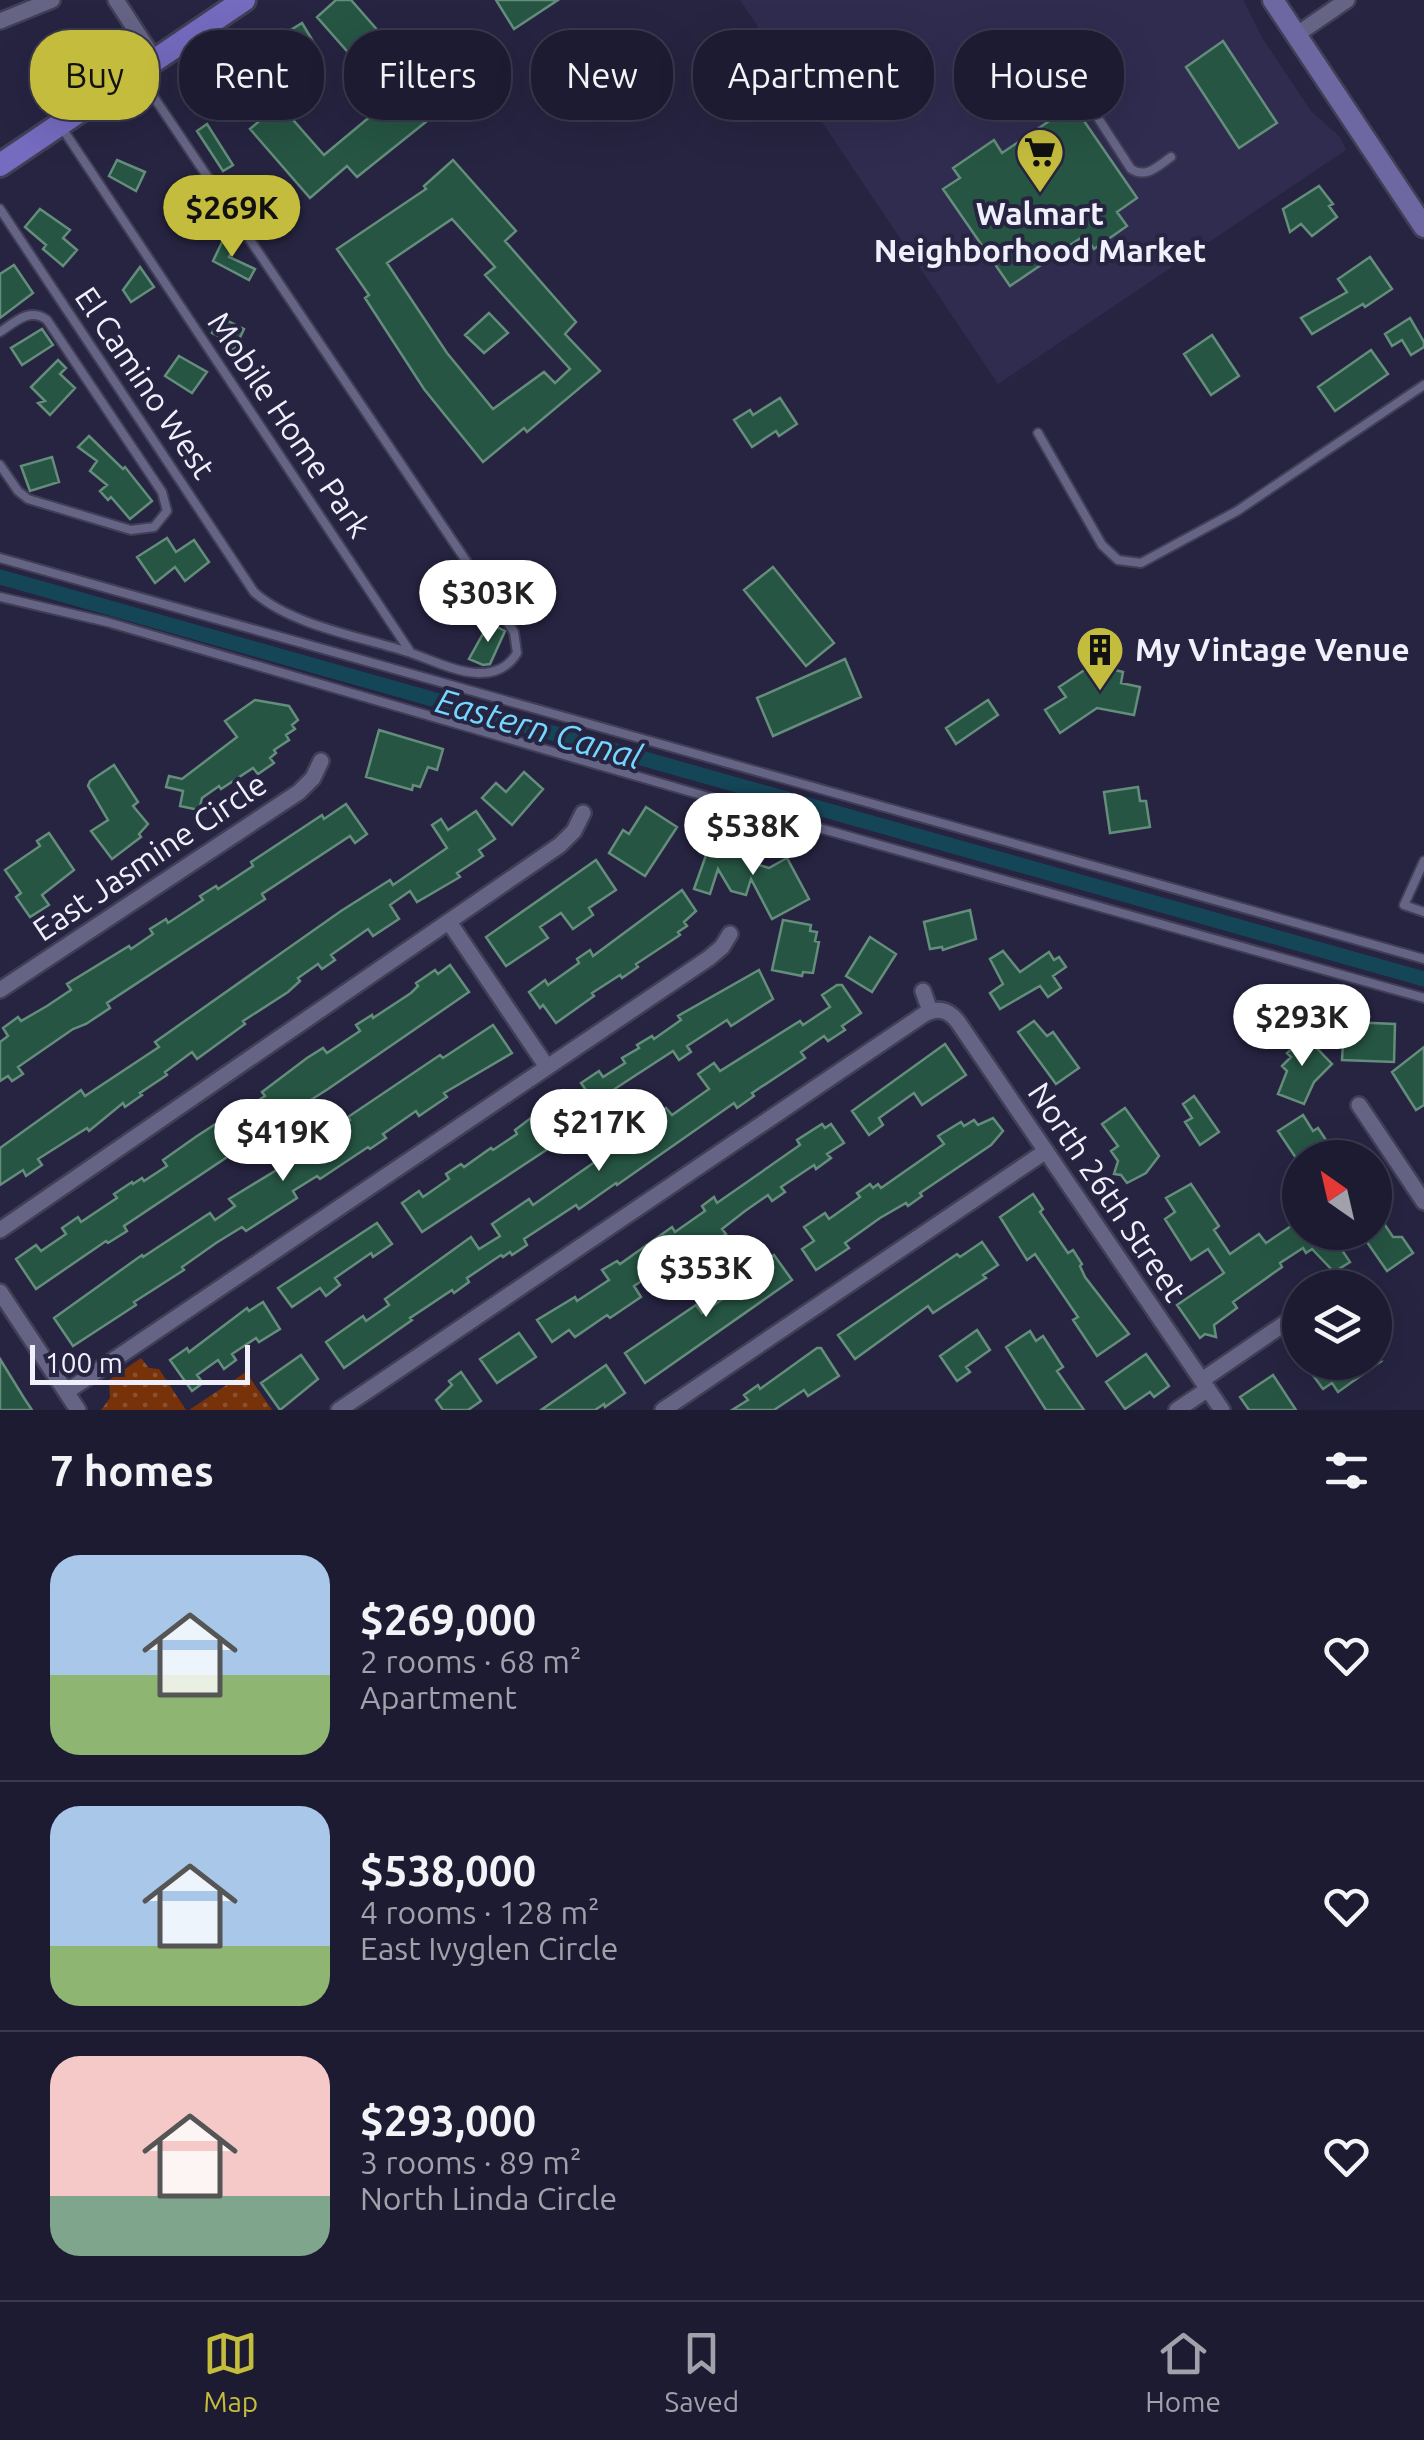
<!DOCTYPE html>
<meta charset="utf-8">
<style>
:root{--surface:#1c1b31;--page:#29283d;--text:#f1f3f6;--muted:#a0a1ab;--line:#3a394d;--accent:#c4bc3d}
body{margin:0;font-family:Ubuntu,sans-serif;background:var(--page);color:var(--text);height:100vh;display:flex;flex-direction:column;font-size:38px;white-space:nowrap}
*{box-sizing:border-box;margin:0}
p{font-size:32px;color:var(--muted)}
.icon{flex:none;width:55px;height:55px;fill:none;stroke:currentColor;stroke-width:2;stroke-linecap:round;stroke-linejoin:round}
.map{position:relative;height:1410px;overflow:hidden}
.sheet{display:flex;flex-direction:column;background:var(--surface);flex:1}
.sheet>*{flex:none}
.guide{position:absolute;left:30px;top:30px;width:1365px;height:90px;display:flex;gap:20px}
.needle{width:65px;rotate:326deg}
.controls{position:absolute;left:1282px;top:1140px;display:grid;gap:20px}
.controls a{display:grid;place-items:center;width:110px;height:110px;border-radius:50%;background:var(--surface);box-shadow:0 10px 40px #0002,0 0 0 2px var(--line);font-size:50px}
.scale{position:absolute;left:30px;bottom:25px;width:220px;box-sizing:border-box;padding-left:10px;border:5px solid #f0f0fc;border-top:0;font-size:28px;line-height:35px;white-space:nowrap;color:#f0f0fc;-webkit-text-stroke:8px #262441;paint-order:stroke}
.price{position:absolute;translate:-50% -85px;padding:0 22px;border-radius:35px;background:#fff;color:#222;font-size:32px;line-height:65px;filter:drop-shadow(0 2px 5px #0008)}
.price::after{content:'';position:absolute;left:50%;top:60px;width:30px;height:22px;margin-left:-15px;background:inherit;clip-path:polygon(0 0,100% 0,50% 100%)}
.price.active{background:var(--accent);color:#111}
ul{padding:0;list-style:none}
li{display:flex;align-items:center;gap:30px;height:250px;padding:0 50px}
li+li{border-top:2px solid var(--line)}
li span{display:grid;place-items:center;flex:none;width:280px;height:200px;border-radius:30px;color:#555}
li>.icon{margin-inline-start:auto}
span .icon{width:120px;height:120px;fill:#fffc;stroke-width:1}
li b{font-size:42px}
h2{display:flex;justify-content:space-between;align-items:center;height:120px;padding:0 50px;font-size:42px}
.tag{padding:0 35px;border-radius:40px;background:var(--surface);box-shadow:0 10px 40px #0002,0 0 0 2px var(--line);font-size:35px;line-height:90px}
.tag.active{background:var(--accent);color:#111}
.tab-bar{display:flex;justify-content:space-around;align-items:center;height:140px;border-top:2px solid var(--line);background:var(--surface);font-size:28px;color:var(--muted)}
.tab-bar a{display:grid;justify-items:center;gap:5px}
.tab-bar .active{color:var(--accent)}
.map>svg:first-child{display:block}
</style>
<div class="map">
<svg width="1424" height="1410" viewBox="0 0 1424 1410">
<defs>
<pattern id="park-dots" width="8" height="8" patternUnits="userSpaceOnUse" patternTransform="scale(2.5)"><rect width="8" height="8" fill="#77320a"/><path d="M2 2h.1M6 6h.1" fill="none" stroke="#8b502f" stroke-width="1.8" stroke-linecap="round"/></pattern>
</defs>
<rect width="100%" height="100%" fill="#262441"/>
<path fill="#2f2c50" d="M740 0H1243L1263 39 1311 111 1340 137 1346 150 998 384Z"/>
<path fill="url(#park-dots)" d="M141 1358 149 1368 159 1369 186 1410H101L110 1398 109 1380Z
M246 1372 272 1410H189Z"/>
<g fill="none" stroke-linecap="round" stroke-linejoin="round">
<path stroke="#144658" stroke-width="15" d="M0 577 1424 979"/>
</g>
<path fill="#265543" stroke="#648d7b" stroke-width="2.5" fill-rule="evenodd" d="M336 0H351L408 65 397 75 432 117 357 177 347 166 310 198 250 129 279 104 324 155 390 100 317 17Z
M496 0H558L514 29Z
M302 23 322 56 238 108 218 75Z
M1223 41 1277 123 1239 148 1186 67Z
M1073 105 1137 198 1117 212 1127 226 1094 249 1085 235 1010 286 943 189 960 178 953 168 994 140 1002 153Z
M207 124 233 165 223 171 197 131Z
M117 160 145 172 136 191 109 176Z
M453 160 516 231 505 241 576 322 565 334 600 371 527 432 524 428 483 462 424 389 365 298 369 295 337 249 426 189 424 186ZM452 219 495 267 485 275 570 369 555 383 544 372 493 409 447 353 387 263Z
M1319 186 1333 204 1329 206 1337 217 1312 236 1301 224 1290 232 1283 209Z
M40 209 70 230 63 238 77 250 63 266 43 249 46 245 25 227Z
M224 238 236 244 229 257 255 269 249 280 213 261Z
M1370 257 1392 289 1365 307 1363 304 1312 334 1301 318 1347 292 1338 279Z
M14 265 33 293 0 318V274Z
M140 267 154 287 131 302 123 290Z
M489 313 508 333 484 353 465 335Z
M220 317 244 329 234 350 219 344 222 338 212 333Z
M1410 318 1424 342V347L1411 355 1402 340 1392 346 1385 334Z
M42 329 53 345 22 365 11 348Z
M1212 335 1239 376 1211 395 1184 354Z
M1371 350 1388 374 1335 411 1318 387Z
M179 356 207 372 192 393 165 376Z
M58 360 66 368 60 374 75 388 50 415 38 403 45 401 31 387Z
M780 398 797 424 779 436 776 431 752 447 734 420 750 410 753 415Z
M89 436 123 469 125 467 152 501 130 519 111 497 108 500 100 491 107 485 90 471 97 461 78 447Z
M52 457 59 482 30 491 21 466Z
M167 538 176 552 194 540 209 562 185 581 175 567 155 583 137 557Z
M773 567 834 643 806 666 744 590Z
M489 623 505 631 490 664 483 665 469 659Z
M1095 646 1111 649 1107 668 1123 672 1121 683 1140 687 1134 715 1097 708 1060 733 1045 710 1066 697 1059 687 1086 669 1087 664 1091 665Z
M845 659 861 697 773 736 757 698Z
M255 700 289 706 298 720 292 725 295 729 286 735 289 740 274 750 276 753 270 758 274 763 258 774 253 768 221 789 219 786 202 798 199 810 180 806 183 791 166 787 169 776 182 779 237 737 225 721Z
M988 700 998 715 956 744 946 728Z
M379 730 443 749 437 770 428 767 420 787 413 785 412 790 366 777Z
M114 765 138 802 133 806 148 824 139 834 141 837 112 859 91 831 108 820 88 786 90 781Z
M524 772 543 789 512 825 482 798 496 783 506 792Z
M1138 787 1140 801H1146L1150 827 1110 833 1104 792Z
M346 804 367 834 355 843 350 836 262 894 265 899 107 1003 110 1008 86 1024 73 1029 18 1067 23 1074 12 1081 8 1076 0 1081V1042L8 1036 3 1028 18 1017 21 1021 47 1006 71 990 67 984 129 946 131 949 153 934 150 929 166 919 168 923 203 900 200 896 216 886 218 889 253 866 251 862 322 815 324 819Z
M646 807 677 827 645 876 609 853 623 830 629 834Z
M476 811 495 839 479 850 483 856 457 873 460 877 417 902 410 891 390 905 399 919 373 936 368 929 331 955 335 960 322 969 318 964 298 978 300 981 288 992 243 1021 245 1024 197 1059 192 1052 165 1072 167 1075 140 1093 142 1095 125 1107 123 1103 89 1131 87 1128 38 1159 42 1165 26 1176 23 1170 0 1185V1148L81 1090 85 1096 159 1047 155 1042 341 911 390 880 393 885 447 848 432 825 441 819 448 830Z
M49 833 74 870 42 895 49 905 30 917 16 897 21 893 5 870 40 846 37 841Z
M736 841 754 846 749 862 769 868 787 858 809 899 772 919 751 879 746 895 731 891 718 869 710 894 694 889 710 844 733 850Z
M596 860 616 890 589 908 593 915 573 929 561 913 540 927 548 938 506 966 486 937Z
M682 890 696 911 684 922 687 926 678 932 680 935 636 964 638 967 622 978 620 975 592 993 594 996 556 1023 543 1005 540 1008 529 992 545 980 548 985 579 963 577 959 590 950 593 956Z
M970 910 976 939 943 950 942 947 930 949 924 922Z
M783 920 811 925 810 931 817 932 815 941 819 942 813 973 803 972 802 976 772 970Z
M870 937 896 954 872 992 846 976Z
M1003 951 1020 972 1049 952 1054 960 1059 957 1066 967 1053 976 1061 988 1048 997 1040 986 1000 1009 990 993 1003 984 990 959Z
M450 965 469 992 328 1089 295 1110 291 1104 264 1122 269 1129 124 1226 127 1231 108 1243 106 1241 36 1289 16 1259 36 1245 41 1251 66 1234 62 1228 78 1217 81 1222 117 1198 114 1194 132 1182 133 1184 142 1178 144 1181 167 1166 163 1160 197 1136 225 1118 227 1121 265 1096 262 1092 307 1058 323 1048 327 1053 360 1031 356 1025 372 1015 373 1018 411 993 418 986 416 983 435 970 438 974Z
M759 970 773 999 731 1026 727 1020 687 1046 691 1052 679 1060 673 1051 613 1090 617 1096 595 1111 584 1095 588 1093 581 1083 599 1071 603 1077 625 1063 622 1058 639 1048 637 1045 652 1036 654 1039 681 1020 678 1016Z
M837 985H842L861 1013 842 1026 845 1030 828 1041 824 1036 801 1052 805 1058 752 1093 754 1096 737 1108 734 1103 617 1185 616 1183 579 1209 576 1205 524 1239 527 1245 512 1255 510 1252 503 1257 501 1255 467 1278 469 1282 454 1293 452 1290 410 1318 412 1320 344 1368 326 1342 363 1316 366 1321 389 1305 385 1299 471 1237 479 1249 500 1236 492 1224 529 1199 533 1205 599 1159 596 1155 666 1108 672 1115 709 1089 698 1074 714 1063 720 1071 800 1021 803 1025 830 1007 822 995Z
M1034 1021 1047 1036 1053 1032 1079 1068 1056 1084 1018 1032Z
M1349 1022 1395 1024 1394 1062 1342 1060 1344 1026Z
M493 1025 512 1053 444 1093 447 1097 419 1116 416 1111 383 1134 386 1138 370 1149 368 1147 320 1179 317 1176 293 1191 297 1198 246 1231 242 1227 216 1243 182 1267 184 1270 134 1302 136 1305 73 1346 54 1318 142 1255 143 1257 210 1213 215 1220 235 1206 229 1199 303 1154 350 1120 348 1117 440 1055 443 1058Z
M1302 1033 1332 1064 1314 1082 1304 1104 1278 1094 1287 1071 1282 1066 1291 1057 1287 1053 1292 1049 1288 1045Z
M945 1044 966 1075 922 1105 914 1093 879 1118 883 1125 869 1135 852 1111Z
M1424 1047V1105L1416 1110 1392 1072Z
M1194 1096 1219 1132 1200 1145 1185 1122 1192 1118 1183 1104Z
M548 1105 569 1135 422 1232 402 1203 419 1191 423 1197 449 1179 446 1174 461 1164 464 1167 491 1148 493 1150 517 1134 515 1130Z
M1125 1108 1159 1156 1146 1173 1127 1183 1121 1175 1114 1174 1118 1161 1111 1151 1118 1146 1102 1124Z
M1303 1115 1313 1131 1318 1128 1338 1158H1296L1278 1131Z
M993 1118 1003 1131 991 1145 920 1193 922 1196 908 1206 906 1203 880 1218 845 1243 849 1248 816 1270 802 1249 814 1241 804 1227 825 1213 829 1219 860 1197 857 1193 870 1184 873 1188 878 1184 881 1188 944 1144 938 1136 961 1122 964 1126 974 1120 978 1125Z
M822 1124 825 1128 831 1124 844 1143 827 1154 831 1158 816 1169 814 1165 781 1187 785 1192 772 1201 768 1195 745 1211 722 1229 726 1234 712 1244 706 1239 675 1260 678 1265 662 1275 658 1270 634 1286 641 1297 610 1318 607 1315 575 1337 569 1330 552 1342 537 1320 575 1297 577 1301 609 1280 602 1270 617 1261 620 1264 672 1227 675 1232 705 1211 702 1206 714 1197 717 1203 800 1145 797 1140Z
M1191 1184 1219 1226 1214 1230 1230 1254 1259 1234 1266 1243 1300 1220V1232H1330L1350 1262 1334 1272 1312 1249 1306 1253 1303 1248 1280 1263 1282 1267 1233 1302 1237 1308 1214 1325 1216 1337 1205 1334 1200 1338 1177 1305 1224 1273 1208 1249 1191 1260 1165 1219 1175 1212 1166 1198Z
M1033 1194 1043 1209 1040 1212 1068 1253 1073 1250 1082 1264 1080 1266 1085 1277 1129 1334 1097 1356 1073 1320 1078 1317 1035 1254 1027 1260 1000 1217Z
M1375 1210 1393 1237H1402L1413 1253 1387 1271 1360 1232H1375Z
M377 1223 392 1244 373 1257 371 1253 335 1278 340 1285 326 1296 320 1288 292 1307 278 1288Z
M982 1242 998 1265 983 1275 986 1278 933 1313 928 1306 855 1359 838 1335 957 1254 960 1257Z
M774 1255 792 1280 645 1383 625 1353 696 1305 702 1313 733 1292 729 1286Z
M263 1302 280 1329 259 1342 256 1338 232 1354 236 1360 224 1369 218 1360 197 1375 203 1383 192 1391 170 1360 187 1348 189 1352 247 1308 249 1311Z
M977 1330 990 1350 966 1367 970 1372 957 1381 940 1356Z
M1030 1331 1036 1341 1043 1336 1063 1367 1057 1371 1084 1410H1046L1006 1347Z
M519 1333 536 1357 497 1383 480 1359Z
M817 1348H821L839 1376 808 1396 804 1390 774 1410H732L748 1400 744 1395 758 1385 760 1389Z
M1146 1354 1169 1386 1154 1397 1150 1392 1125 1409 1106 1382Z
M301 1355 318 1379 280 1410 261 1383Z
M0 1359 24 1398 32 1410H0Z
M1313 1362H1380L1338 1392 1332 1383 1323 1389 1307 1367Z
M606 1365 625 1393 605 1407 604 1404 595 1410H541Z
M461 1372 481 1401 468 1410H443L436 1400 452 1385 449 1381Z
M1273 1375 1296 1410H1249L1240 1397Z"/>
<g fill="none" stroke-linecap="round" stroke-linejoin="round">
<g stroke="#413e56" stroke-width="12">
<path id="service" d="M1065 67 1131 169C1146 179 1158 166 1171 157
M62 128 411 653C443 664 493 692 517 653L514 632 139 75
M0 209 254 592C290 625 362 637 408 652
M0 332C15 322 30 307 47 320L162 492 167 511 154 527 131 530 28 499 18 491 0 465
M1038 433 1102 545 1118 560 1141 563 1237 511 1424 385
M0 558 1424 959
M0 597 107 622 698 794 1424 998
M1424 861 1404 905 1424 912"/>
</g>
<g stroke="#413e56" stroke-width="20">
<path id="minor" d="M116 0 155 60
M0 21 52 0
M1296 35 1347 0
M449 922 547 1067
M0 990 299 792 313 778 321 761
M923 991 930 1011
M1359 1105 1424 1202
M0 1230 560 845 574 831 583 813
M0 1292 78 1410
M1202 1380 1300 1313
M66 1392 709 958 722 947 730 934
M339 1410 923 1015C937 1007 948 1009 958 1022L1222 1410
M663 1410 1046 1151
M1177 1410 1208 1389"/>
</g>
<g stroke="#413e56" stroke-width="25">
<path id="secondary" d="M1273 0 1424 227"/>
</g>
<g stroke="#413e56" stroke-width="28">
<path id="primary" d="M0 165 244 0"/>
</g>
<use href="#service" stroke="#656485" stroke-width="8"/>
<use href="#minor" stroke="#656485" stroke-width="15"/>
<use href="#secondary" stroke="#6d68a2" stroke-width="20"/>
<use href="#primary" stroke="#756bbf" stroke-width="22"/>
</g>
<defs>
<g id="supermarket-pin" transform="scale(2.5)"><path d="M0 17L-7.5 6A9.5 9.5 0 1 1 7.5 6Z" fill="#c4bc3d" stroke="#262441"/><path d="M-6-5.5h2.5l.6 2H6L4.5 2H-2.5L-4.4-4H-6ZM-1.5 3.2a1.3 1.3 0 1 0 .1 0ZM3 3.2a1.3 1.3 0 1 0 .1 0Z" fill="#111"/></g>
<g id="building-pin" transform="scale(2.5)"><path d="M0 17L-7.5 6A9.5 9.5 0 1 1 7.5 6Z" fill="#c4bc3d" stroke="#262441"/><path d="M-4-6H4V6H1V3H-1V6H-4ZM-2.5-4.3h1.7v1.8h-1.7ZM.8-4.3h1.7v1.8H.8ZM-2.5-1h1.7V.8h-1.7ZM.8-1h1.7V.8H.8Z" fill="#111"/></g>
</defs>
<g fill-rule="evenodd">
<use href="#supermarket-pin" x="1040" y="152"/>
<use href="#building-pin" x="1100" y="650"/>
</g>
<g text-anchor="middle" stroke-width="8" stroke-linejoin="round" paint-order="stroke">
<g font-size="32" font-weight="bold" fill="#f0f0fc" stroke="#262441">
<text x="1040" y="225">Walmart<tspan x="1040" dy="37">Neighborhood Market</tspan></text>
<text x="1135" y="661" text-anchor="start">My Vintage Venue</text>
</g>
<g font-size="32" fill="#f0f0fc" stroke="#262441">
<text transform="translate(145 383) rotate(56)" y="11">El Camino West</text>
<text transform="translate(289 425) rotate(56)" y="11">Mobile Home Park</text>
<text transform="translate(150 857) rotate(-34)" y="11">East Jasmine Circle</text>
<text transform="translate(1107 1192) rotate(56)" y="11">North 26th Street</text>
</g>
<g font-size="35" font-style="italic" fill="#74d7fe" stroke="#262441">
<text transform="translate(539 729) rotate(16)" y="12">Eastern Canal</text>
</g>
</g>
</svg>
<div class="controls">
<a><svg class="needle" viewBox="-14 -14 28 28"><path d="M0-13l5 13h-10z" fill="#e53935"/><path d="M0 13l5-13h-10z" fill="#a0a1ab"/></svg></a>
<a><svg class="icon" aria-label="layers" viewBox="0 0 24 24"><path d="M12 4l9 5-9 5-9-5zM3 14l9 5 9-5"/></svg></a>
</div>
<div class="scale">100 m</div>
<b class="price active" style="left:232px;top:260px">$269K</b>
<b class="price" style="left:488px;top:645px">$303K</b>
<b class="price" style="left:753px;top:878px">$538K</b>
<b class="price" style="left:1302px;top:1069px">$293K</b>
<b class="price" style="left:599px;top:1174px">$217K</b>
<b class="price" style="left:283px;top:1184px">$419K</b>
<b class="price" style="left:706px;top:1320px">$353K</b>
<div class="guide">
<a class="tag active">Buy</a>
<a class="tag">Rent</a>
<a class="tag">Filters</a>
<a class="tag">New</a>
<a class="tag">Apartment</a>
<a class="tag">House</a>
</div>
</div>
<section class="sheet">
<h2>7 homes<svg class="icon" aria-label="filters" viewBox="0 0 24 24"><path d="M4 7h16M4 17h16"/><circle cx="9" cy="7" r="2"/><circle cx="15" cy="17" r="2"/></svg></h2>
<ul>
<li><span style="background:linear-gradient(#a9c7e8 60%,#8fb573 0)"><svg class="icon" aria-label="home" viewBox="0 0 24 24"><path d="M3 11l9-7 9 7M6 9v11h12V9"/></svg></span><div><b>$269,000</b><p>2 rooms · 68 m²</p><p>Apartment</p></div><svg class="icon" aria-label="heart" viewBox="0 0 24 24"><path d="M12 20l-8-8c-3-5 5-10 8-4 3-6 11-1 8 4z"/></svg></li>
<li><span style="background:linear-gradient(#a9c7e8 70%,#8fb573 0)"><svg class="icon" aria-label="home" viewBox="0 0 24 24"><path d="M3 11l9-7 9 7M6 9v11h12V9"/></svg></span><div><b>$538,000</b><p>4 rooms · 128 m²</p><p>East Ivyglen Circle</p></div><svg class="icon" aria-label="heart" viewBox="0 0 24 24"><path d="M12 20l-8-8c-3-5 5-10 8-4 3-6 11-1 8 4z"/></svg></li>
<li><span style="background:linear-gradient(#f6c9c9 70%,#7fa58c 0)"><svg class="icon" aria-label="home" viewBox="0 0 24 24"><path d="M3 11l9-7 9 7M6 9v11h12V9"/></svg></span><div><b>$293,000</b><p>3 rooms · 89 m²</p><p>North Linda Circle</p></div><svg class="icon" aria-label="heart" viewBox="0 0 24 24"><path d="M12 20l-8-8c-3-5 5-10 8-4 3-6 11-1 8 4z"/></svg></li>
</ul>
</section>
<nav class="tab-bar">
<a class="active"><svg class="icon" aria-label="map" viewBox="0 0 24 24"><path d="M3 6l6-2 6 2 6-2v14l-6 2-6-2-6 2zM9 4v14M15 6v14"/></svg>Map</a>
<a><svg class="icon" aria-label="saved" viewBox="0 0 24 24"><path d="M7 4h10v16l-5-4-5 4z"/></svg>Saved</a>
<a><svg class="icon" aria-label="home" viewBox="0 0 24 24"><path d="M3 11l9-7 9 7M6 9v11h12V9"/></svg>Home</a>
</nav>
